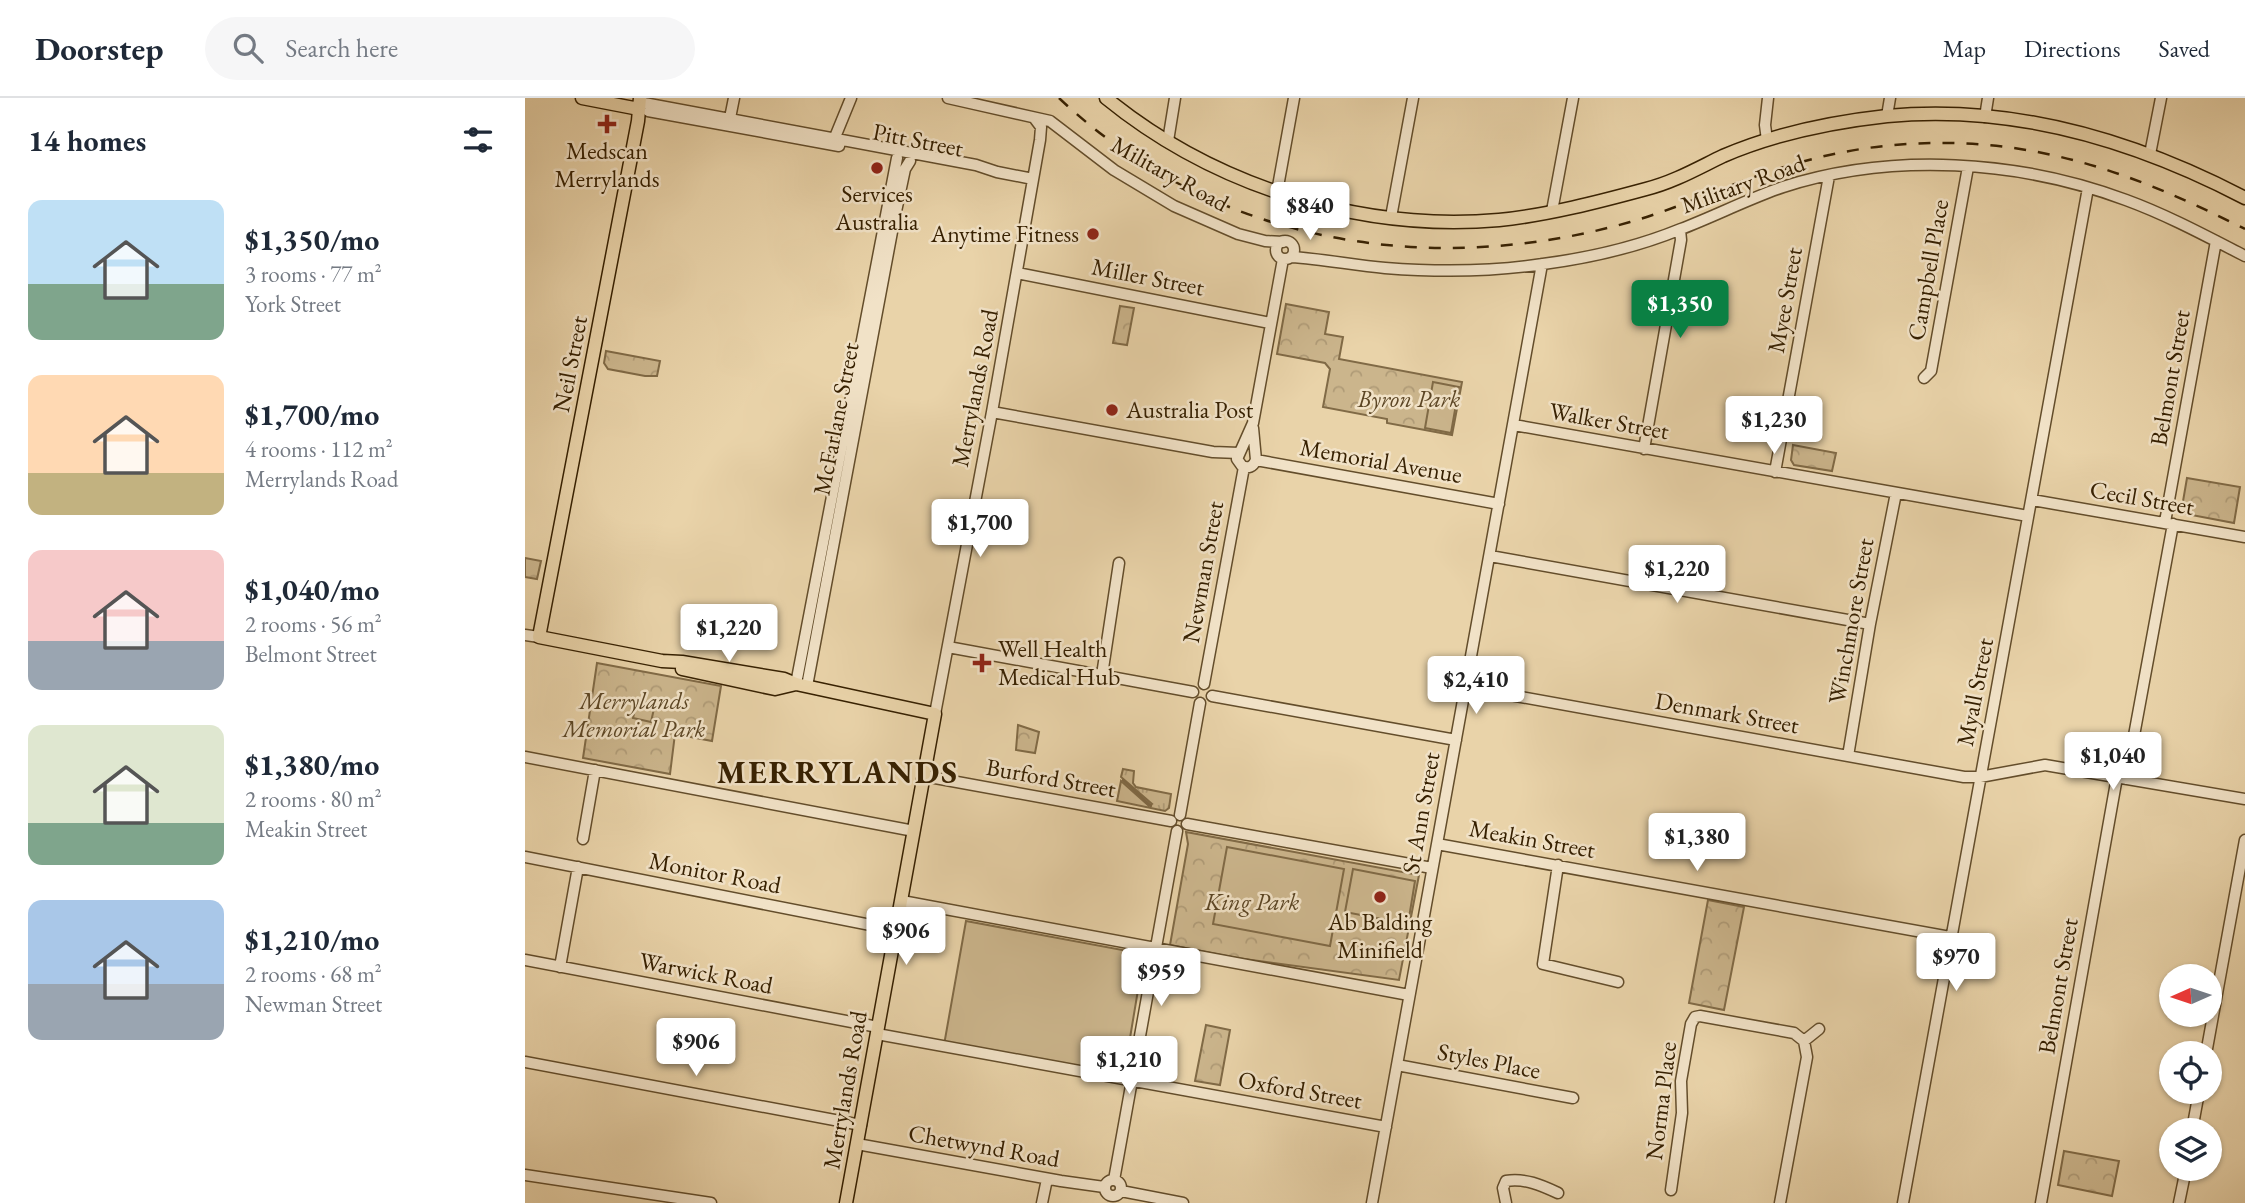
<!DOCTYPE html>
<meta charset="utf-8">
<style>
:root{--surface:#fff;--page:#f6f6f7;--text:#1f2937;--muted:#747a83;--line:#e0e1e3;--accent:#0b8043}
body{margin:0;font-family:"EB Garamond",serif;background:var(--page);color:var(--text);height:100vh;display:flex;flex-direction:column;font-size:26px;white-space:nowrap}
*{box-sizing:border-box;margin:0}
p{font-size:23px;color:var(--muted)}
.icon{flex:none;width:38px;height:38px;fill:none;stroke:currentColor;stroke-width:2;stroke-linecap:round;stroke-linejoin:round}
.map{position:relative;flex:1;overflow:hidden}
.panel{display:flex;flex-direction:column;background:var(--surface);width:525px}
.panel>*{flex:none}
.needle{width:46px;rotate:267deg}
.fabs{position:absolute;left:1634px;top:866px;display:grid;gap:14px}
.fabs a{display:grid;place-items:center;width:63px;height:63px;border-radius:50%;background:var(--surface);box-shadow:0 2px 5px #0004;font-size:35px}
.price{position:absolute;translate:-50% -60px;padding:0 16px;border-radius:7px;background:#fff;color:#222;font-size:23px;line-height:46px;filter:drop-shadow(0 2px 4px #0008)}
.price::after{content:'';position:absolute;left:50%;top:42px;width:21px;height:16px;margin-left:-10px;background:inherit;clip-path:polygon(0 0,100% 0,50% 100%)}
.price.on{background:var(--accent);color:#fff}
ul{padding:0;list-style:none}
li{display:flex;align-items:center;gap:21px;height:175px;padding:0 28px}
li span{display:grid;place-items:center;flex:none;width:196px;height:140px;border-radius:14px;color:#555}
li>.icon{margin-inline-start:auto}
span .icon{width:84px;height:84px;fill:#fffc;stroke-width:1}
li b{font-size:30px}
h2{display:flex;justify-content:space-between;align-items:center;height:84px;padding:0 28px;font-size:30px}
header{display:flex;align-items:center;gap:42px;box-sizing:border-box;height:98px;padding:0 35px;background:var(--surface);border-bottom:2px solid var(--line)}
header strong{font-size:33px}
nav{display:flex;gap:38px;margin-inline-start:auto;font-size:24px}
.search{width:490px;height:63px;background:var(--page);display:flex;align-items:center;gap:18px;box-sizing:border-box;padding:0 24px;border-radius:38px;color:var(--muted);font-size:26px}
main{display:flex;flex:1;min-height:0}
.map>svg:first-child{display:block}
</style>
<header>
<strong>Doorstep</strong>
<div class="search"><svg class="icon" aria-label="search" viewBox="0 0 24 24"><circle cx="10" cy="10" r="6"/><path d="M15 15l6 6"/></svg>Search here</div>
<nav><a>Map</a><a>Directions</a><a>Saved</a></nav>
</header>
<main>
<section class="panel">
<h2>14 homes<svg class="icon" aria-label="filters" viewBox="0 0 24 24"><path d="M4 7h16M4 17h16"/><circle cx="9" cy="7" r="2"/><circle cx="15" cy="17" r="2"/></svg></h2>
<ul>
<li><span style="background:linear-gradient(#bfe0f5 60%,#7fa58c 0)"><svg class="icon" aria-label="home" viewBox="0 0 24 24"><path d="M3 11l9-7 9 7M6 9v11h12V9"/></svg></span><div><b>$1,350/mo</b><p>3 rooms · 77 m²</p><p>York Street</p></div></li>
<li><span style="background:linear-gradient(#ffd9b3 70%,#c2b280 0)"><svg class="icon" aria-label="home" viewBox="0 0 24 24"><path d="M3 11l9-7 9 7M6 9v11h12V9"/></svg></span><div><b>$1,700/mo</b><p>4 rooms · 112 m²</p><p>Merrylands Road</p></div></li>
<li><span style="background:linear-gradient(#f6c9c9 65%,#9aa5b1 0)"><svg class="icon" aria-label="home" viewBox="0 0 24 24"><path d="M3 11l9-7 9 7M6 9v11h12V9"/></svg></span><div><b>$1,040/mo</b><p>2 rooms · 56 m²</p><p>Belmont Street</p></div></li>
<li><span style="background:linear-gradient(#dfe7d0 70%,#7fa58c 0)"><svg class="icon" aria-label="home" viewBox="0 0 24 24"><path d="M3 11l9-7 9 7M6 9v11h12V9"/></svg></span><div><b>$1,380/mo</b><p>2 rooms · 80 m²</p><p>Meakin Street</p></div></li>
<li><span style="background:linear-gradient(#a9c7e8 60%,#9aa5b1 0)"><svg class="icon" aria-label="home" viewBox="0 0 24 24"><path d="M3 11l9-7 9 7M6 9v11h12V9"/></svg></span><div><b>$1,210/mo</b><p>2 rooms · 68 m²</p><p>Newman Street</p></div></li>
</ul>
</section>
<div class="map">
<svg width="1720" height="1105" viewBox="0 0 1720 1105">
<defs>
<pattern id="grass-tufts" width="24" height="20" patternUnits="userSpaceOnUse" patternTransform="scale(1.75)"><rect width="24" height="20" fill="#cbb58c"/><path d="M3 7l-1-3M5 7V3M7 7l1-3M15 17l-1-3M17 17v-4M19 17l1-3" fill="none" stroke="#af9b77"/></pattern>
<pattern id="park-crowns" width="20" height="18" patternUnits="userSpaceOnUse" patternTransform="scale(1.75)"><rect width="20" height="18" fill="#cbb58c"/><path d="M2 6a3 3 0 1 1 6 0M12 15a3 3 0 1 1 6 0" fill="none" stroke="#af9b77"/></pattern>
</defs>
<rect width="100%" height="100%" fill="#e9d3a9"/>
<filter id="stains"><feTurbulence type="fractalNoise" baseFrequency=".00286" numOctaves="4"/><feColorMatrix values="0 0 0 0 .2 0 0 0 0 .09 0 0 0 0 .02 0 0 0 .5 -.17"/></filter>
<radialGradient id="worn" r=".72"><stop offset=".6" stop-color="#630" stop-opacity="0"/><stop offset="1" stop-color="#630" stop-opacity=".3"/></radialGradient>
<path fill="url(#grass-tufts)" stroke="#806a46" stroke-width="2" d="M598 671 609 673 608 685 611 689 646 696 644 710 640 713 592 703 596 683 624 708 627 706 596 679Z"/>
<path fill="url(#park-crowns)" stroke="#806a46" stroke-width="2" d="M761 206 804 214 800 236 818 239 814 261 937 284 927 337 862 325V321L798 309 805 271 800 265 752 256Z
M595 208 609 210 602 247 588 245Z
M81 253 135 263 132 278H120L83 271 79 265Z
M1268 347 1311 355 1307 373 1269 367 1266 362Z
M1662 380 1715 389 1709 425 1656 415Z
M0 460 16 463 12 481 0 479Z
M72 565 196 588 187 643 150 636 145 676 58 660Z
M493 627 514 634 510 655 491 652Z
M661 734 894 777 874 882 712 860 645 847 663 746Z
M1183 802 1219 809 1199 912 1164 905Z
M681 927 705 932 695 987 670 983Z
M1539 1053 1594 1063 1587 1098 1533 1087Z"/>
<path fill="#cbb58c" stroke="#806a46" stroke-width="2" d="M908 284 934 289 926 335 900 330Z
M112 603 130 606 126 624 108 620Z
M702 749 819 771 805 848 688 826Z
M828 771 890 783 883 826 820 814Z
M441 823 619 856 599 976 419 947Z"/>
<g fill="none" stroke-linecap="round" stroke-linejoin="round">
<path stroke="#7d6744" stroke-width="2.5" d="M598 682 626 708"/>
<g stroke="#634d2b" stroke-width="13">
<path id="minor" d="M423 0 525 23 589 72 649 108 713 136 740 143 758 144
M114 4 451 67 472 74 508 81
M123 13 314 48
M1362 18 1365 0
M1460 19 1463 0
M205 20 209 0
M1242 42 1240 27 1243 0
M643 43 650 0
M308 44 326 0
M1625 56 1636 0
M752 94 769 0
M1027 113 1048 0
M866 119 888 0
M751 152a9 9 0 1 1 18 0a9 9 0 1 1-18 0Z
M766 159C797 161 828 167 860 170 912 174 966 174 1018 166 1064 160 1112 149 1156 131 1190 118 1223 101 1258 89 1367 54 1494 62 1601 102 1642 117 1681 138 1720 158
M492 175 745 225
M1399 280 1406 273 1443 69
M467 314 688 354 714 355
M989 327 1503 418
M728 330 731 362
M1119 351 1156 142 1155 132
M731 362 974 406
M731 362C728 369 723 371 717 368L712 361 728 325 758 161
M1250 374 1304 78
M1507 402 1720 439
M1640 424 1691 143
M965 458 1345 526
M0 537 14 539
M423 549 668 594
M577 577 594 465
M271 586 372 60
M679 586 719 369
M282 588 369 123 380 71 385 63
M941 589 1439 679H1455L1520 667 1720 701
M687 598 931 642
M410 616 467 314 515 42 516 29 510 21
M1323 658 1345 526 1371 395
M0 659 389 733
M399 678 646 723
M1601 681 1648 426
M655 717 675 605
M662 726 907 770
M58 741 70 672
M912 746 1425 839
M0 759 371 832
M1033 767 1018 866 1093 884
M377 803 884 897
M0 862 353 929
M35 869 53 769
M352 936 861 1029
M1279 943 1294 931
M1681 956 1720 742
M0 964 336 1027
M872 967 1048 1000
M1667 1032 1674 994
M332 1046 536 1083 579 1089
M0 1077 186 1105
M580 1090a8 8 0 1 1 16 0a8 8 0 1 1-16 0Z
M589 1082 652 733
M1146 1092 1157 1015 1156 983 1166 926 1170 919 1175 918 1269 935 1279 943 1282 959 1255 1105
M596 1093 658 1105
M517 1105 522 1081
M847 1105 1017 166
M981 1105 978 1090 981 1083C1000 1080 1016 1087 1033 1095
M1378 1105 1563 90
M1516 1105 1592 679
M1654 1105 1661 1071"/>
</g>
<g stroke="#362001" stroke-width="15">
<path id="major" d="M57 0 114 11
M115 0 113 23 14 539 137 563 157 564 259 581 271 586 410 616 321 1105
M581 0C689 88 834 134 974 122 1023 117 1073 104 1121 91 1149 84 1173 70 1198 58 1249 36 1307 24 1362 18 1488 6 1609 42 1720 100
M157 571 250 591 271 586"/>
</g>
<use href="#minor" stroke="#f1e2c7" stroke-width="10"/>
<use href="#major" stroke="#e9d3a9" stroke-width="12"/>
<path stroke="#362001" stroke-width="2.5" stroke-dasharray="12 12" stroke-linecap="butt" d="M534 0C688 146 905 181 1105 124 1147 112 1187 94 1229 79 1279 61 1330 49 1383 46 1509 38 1609 75 1720 131"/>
</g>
<g fill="#8f2418" stroke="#f1e2c7" stroke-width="2.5">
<path d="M78.5 15.5h7v7h7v7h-7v7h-7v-7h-7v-7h7z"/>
<circle cx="352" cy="70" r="7"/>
<circle cx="568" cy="136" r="7"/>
<circle cx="587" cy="312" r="7"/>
<path d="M453.5 554.5h7v7h7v7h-7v7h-7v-7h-7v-7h7z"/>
<circle cx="855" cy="799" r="7"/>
</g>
<g text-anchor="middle" stroke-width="5" stroke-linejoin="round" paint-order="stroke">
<g font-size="24" fill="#362001" stroke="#f1e2c7">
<text transform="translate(393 42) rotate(11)" y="8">Pitt Street</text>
<text transform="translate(645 76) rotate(29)" y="8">Military Road</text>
<text transform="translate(1218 86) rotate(-20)" y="8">Military Road</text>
<text transform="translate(1403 172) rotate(-80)" y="8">Campbell Place</text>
<text transform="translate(623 179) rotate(11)" y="8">Miller Street</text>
<text transform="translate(1260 202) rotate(-80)" y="8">Myee Street</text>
<text transform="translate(45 266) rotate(-79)" y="8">Neil Street</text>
<text transform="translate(1645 280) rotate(-80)" y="8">Belmont Street</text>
<text transform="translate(450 290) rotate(-79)" y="8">Merrylands Road</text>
<text transform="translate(311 321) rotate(-79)" y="8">McFarlane Street</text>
<text transform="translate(1084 323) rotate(10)" y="8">Walker Street</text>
<text transform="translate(856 363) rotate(10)" y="8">Memorial Avenue</text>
<text transform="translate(1617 400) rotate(10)" y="8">Cecil Street</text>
<text transform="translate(678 474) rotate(-80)" y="8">Newman Street</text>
<text transform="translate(1326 523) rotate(-80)" y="8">Winchmore Street</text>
<text transform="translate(1450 594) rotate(-79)" y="8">Myall Street</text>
<text transform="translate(1202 615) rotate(10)" y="8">Denmark Street</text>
<text transform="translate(526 680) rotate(10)" y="8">Burford Street</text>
<text transform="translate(896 715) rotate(-80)" y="8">St Ann Street</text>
<text transform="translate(1007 741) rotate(10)" y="8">Meakin Street</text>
<text transform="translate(190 775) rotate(11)" y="8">Monitor Road</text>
<text transform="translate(181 875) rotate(11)" y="8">Warwick Road</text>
<text transform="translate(1533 888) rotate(-80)" y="8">Belmont Street</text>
<text transform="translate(964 963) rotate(11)" y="8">Styles Place</text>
<text transform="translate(320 992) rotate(-80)" y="8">Merrylands Road</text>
<text transform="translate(775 992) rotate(10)" y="8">Oxford Street</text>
<text transform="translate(1136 1003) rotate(-83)" y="8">Norma Place</text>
<text transform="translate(459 1048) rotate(10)" y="8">Chetwynd Road</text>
</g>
<g font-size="24" fill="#362001" stroke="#f1e2c7">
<text x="82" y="61">Medscan<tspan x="82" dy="28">Merrylands</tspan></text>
<text x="352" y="104">Services<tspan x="352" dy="28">Australia</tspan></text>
<text x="554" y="144" text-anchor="end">Anytime Fitness</text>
<text x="601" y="320" text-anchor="start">Australia Post</text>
<text x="473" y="559" text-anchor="start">Well Health<tspan x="473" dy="28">Medical Hub</tspan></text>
<text x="855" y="832">Ab Balding<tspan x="855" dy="28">Minifield</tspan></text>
</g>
<g font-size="24" font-style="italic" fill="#5b4524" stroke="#f1e2c7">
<text x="884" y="309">Byron Park</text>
<text x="109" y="611">Merrylands<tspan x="109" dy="28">Memorial Park</tspan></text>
<text x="727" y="812">King Park</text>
</g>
<g font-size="32" font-weight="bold" letter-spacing="2" fill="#362001" stroke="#f1e2c7">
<text x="313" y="685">MERRYLANDS</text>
</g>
</g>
<rect width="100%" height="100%" filter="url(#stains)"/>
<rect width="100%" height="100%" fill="url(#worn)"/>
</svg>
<div class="fabs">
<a><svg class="needle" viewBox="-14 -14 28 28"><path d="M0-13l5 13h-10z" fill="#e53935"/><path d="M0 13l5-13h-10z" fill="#747a83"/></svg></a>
<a><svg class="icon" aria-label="locate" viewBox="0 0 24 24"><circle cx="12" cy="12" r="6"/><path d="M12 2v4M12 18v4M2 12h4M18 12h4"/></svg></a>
<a><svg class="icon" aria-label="layers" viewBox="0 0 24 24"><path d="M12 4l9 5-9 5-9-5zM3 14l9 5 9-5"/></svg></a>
</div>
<b class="price" style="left:785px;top:144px">$840</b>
<b class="price on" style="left:1155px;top:242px">$1,350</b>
<b class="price" style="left:1249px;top:358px">$1,230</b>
<b class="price" style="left:455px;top:461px">$1,700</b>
<b class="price" style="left:1152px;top:507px">$1,220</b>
<b class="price" style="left:204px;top:566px">$1,220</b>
<b class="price" style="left:951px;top:618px">$2,410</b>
<b class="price" style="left:1588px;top:694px">$1,040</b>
<b class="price" style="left:1172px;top:775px">$1,380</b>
<b class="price" style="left:381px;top:869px">$906</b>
<b class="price" style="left:1431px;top:895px">$970</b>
<b class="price" style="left:636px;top:910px">$959</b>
<b class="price" style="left:171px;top:980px">$906</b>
<b class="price" style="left:604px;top:998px">$1,210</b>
</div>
</main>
